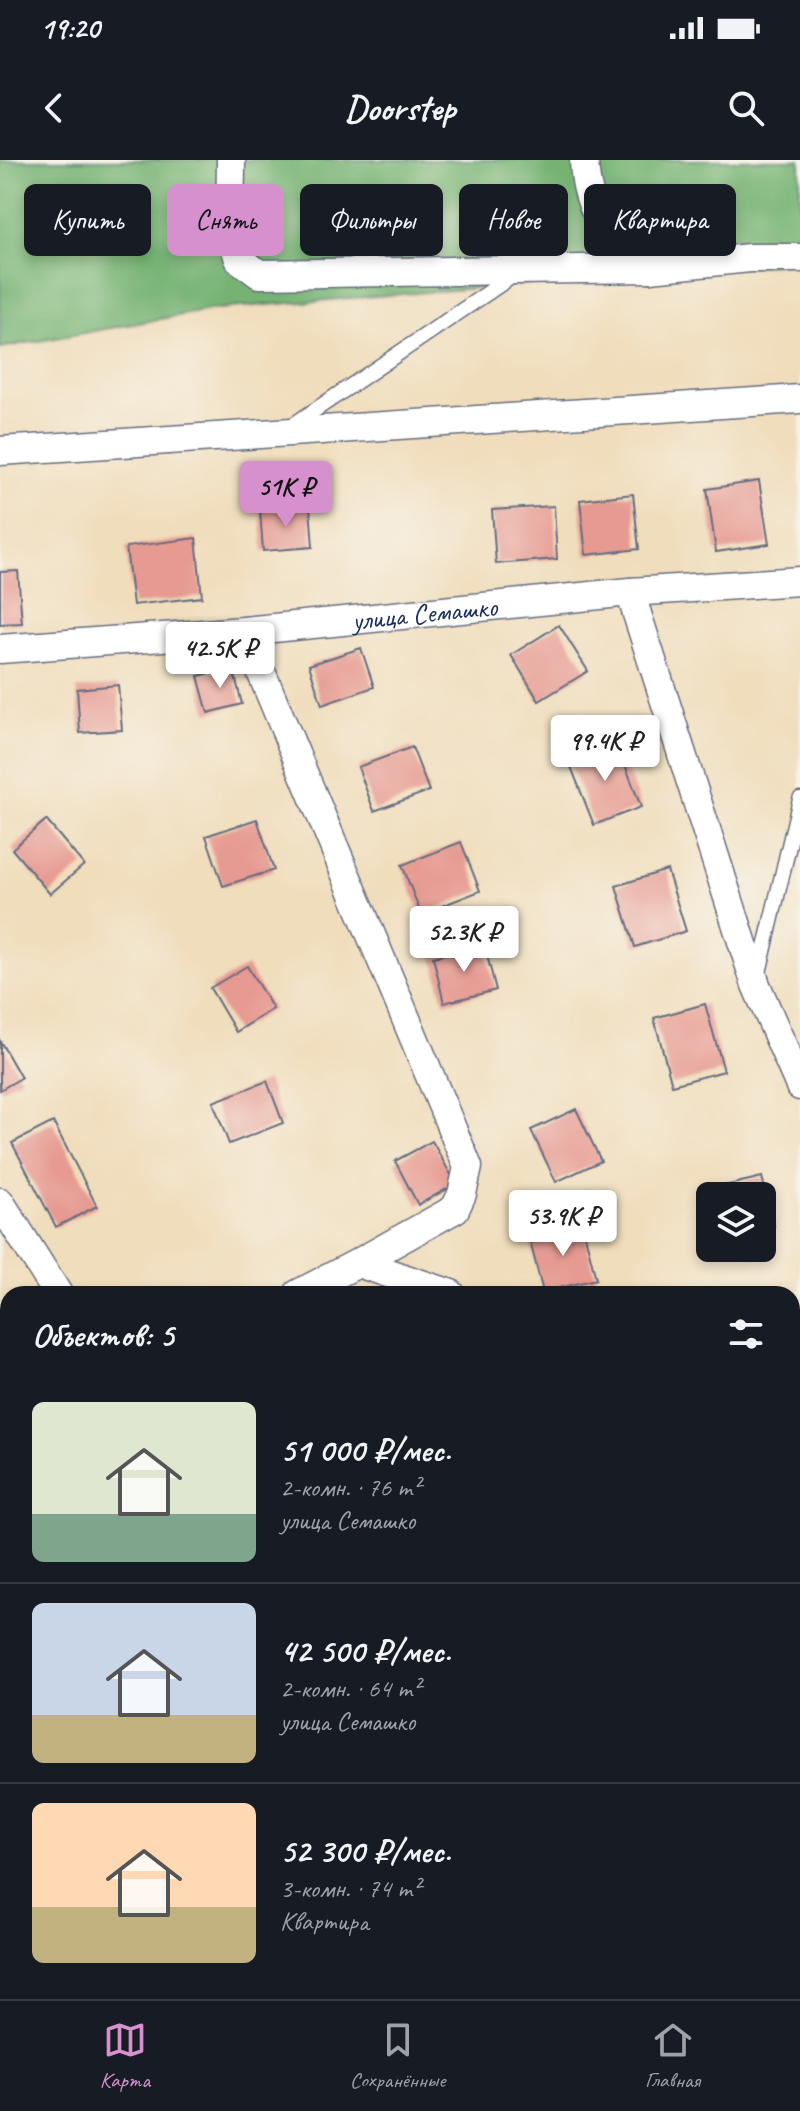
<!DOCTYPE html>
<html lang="ru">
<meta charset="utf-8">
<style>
:root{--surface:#171b24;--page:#20242c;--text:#f1f3f6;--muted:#9ea1a6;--line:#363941;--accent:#d690ce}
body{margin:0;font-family:Caveat,sans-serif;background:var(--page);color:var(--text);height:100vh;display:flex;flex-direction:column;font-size:30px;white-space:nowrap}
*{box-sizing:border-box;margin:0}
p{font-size:26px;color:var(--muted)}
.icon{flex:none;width:44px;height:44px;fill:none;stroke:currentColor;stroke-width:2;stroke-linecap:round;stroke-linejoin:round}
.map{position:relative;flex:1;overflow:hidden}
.drawer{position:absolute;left:0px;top:1126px;width:800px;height:714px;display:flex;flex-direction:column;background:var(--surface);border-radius:24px 24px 0 0;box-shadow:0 4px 12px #0003}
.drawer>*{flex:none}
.top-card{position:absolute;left:24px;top:24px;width:752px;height:72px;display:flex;gap:16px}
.tools{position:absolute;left:696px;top:1022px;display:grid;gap:16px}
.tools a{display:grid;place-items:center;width:80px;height:80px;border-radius:12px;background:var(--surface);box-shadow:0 4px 12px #0003;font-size:40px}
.price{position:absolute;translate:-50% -68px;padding:0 18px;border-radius:8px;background:#fff;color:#222;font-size:26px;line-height:52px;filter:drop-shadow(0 2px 4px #0008)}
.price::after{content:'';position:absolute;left:50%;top:48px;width:24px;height:18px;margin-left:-12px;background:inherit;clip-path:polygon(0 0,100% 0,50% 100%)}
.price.on{background:var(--accent);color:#111}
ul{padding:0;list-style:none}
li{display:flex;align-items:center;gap:24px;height:200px;padding:0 32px}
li+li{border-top:2px solid var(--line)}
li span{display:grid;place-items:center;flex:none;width:224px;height:160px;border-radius:12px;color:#555}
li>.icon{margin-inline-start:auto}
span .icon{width:96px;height:96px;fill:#fffc;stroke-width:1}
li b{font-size:34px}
h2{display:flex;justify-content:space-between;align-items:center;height:96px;padding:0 32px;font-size:34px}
.chip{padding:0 28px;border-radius:12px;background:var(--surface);box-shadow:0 4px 12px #0003;font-size:28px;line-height:72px}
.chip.on{background:var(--accent);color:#111}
.status{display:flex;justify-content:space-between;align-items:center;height:56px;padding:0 40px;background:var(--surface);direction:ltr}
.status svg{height:22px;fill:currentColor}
header{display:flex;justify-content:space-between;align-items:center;height:104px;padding:0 32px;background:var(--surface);font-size:36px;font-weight:600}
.dock{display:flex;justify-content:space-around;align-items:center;height:112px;border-top:2px solid var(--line);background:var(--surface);font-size:22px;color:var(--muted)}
.dock a{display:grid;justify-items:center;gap:4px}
.dock .on{color:var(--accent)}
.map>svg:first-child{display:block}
</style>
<div class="status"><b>19:20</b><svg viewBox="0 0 49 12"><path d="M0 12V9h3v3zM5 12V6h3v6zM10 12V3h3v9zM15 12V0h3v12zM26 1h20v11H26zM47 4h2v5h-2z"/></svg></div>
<header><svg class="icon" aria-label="back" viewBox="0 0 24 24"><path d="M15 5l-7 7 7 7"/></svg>Doorstep<svg class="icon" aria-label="search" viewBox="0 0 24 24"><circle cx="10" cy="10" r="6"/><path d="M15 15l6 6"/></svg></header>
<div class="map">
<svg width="800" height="1839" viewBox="0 0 800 1839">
<rect width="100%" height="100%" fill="#f7f3e8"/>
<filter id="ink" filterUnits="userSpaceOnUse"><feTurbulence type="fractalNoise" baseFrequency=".0125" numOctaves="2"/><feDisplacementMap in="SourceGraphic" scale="16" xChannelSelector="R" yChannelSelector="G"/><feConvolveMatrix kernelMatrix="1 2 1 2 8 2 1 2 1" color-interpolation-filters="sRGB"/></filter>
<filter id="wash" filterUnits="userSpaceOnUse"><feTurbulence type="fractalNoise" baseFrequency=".006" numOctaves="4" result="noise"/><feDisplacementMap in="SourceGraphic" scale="32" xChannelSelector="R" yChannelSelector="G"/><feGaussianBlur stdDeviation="1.8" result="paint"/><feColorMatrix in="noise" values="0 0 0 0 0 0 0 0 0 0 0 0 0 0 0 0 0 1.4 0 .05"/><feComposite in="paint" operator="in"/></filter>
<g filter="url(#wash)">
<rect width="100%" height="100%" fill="#f0ddbc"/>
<path fill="#76b373" stroke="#487168" stroke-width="2" d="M0 0H800V102L215 149 0 188Z
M800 1298V1839H310L312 1832H792V1307Z"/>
<g id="blocks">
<path fill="#e69a91" d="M759 321 769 384 716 392 707 329Z
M633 334 639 389 586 395 580 340Z
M554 346 557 399 496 404 492 350Z
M310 347 313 387 263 391 260 350Z
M196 378 202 437 133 445 126 387Z
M18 411 22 463 0 464V412Z
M559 465 588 511 539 541 511 495Z
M361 488 374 527 322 545 309 505Z
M233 508 242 544 208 553 198 516Z
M118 525 122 570 80 573 77 529Z
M616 581 641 647 594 665 568 599Z
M412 587 429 631 374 651 358 607Z
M257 659 274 710 223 726 206 676Z
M46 660 84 705 50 734 12 689Z
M461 682 480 731 421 754 402 705Z
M667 710 686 771 635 787 616 726Z
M484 784 496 830 444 843 433 797Z
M247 806 273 849 236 872 210 828Z
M705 844 724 911 672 925 654 858Z
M0 881 21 918 0 930Z
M267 921 283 963 229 984 213 942Z
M576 949 601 1001 556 1022 531 970Z
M53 962 97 1046 56 1067 12 983Z
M432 981 456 1024 418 1045 395 1001Z
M762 1017 774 1066 762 1069V1036H718L716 1028Z
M582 1063 596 1119 543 1132 529 1077Z
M8 1200V1227L0 1211V1204Z
M8 1366V1411L0 1415V1371Z
M0 1617 8 1631V1744L0 1730Z
M600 1832 598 1839H543L524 1833Z"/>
</g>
</g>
<g filter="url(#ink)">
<use href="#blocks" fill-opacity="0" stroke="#666c7f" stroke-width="2"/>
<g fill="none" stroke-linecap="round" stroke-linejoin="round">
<g stroke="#666c7f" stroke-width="17">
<path id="service" d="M290 267 514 115
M758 817 800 639"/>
</g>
<g stroke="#666c7f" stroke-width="31">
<g id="minor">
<path d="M231 0 230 71 239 99 259 114 650 108 750 98H800"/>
<path d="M584 0C586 55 609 76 650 108"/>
<path d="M0 291 800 239"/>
<path d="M630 432 756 825 800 926"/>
<path d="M244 471 468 1007 462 1034 455 1049 358 1103"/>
<path id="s1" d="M0 489 244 471 630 432 800 421"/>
<path d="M0 1042 58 1134"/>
<path d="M298 1134 358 1103 451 1134"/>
<path d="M792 1255 800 1247"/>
<path d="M0 1775 8 1788"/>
<path d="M36 1832 41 1839"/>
<path d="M248 1839 254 1832"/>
</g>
</g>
<path stroke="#666c7f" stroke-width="5" stroke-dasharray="6 6" stroke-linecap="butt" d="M501 1832 502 1839"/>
<use href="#service" stroke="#fff" stroke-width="14"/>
<use href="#minor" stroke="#fff" stroke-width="28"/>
</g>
</g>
<g text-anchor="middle" stroke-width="6" stroke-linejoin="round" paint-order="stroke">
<g font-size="28" fill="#1b2f5e" stroke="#f7f3e8">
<text dy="10" stroke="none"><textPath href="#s1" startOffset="426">улица Семашко</textPath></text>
</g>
</g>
</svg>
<div class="tools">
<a><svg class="icon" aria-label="layers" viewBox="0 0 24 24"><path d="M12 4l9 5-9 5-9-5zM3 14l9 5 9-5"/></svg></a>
</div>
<b class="price on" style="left:286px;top:369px">51K ₽</b>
<b class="price" style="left:220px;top:530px">42.5K ₽</b>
<b class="price" style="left:605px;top:623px">99.4K ₽</b>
<b class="price" style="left:464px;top:814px">52.3K ₽</b>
<b class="price" style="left:563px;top:1098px">53.9K ₽</b>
<div class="top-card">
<a class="chip">Купить</a>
<a class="chip on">Снять</a>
<a class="chip">Фильтры</a>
<a class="chip">Новое</a>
<a class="chip">Квартира</a>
</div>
<section class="drawer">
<h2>Объектов: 5<svg class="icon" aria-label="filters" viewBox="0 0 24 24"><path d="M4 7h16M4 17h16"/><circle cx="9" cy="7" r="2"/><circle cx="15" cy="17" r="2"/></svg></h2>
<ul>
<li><span style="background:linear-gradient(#dfe7d0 70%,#7fa58c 0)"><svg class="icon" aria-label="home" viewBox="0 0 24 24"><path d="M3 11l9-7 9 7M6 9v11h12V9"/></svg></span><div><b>51 000 ₽/мес.</b><p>2-комн. · 76 m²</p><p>улица Семашко</p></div></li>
<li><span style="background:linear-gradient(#c9d6e8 70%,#c2b280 0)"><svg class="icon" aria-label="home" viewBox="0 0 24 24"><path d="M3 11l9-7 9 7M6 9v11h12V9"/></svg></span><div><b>42 500 ₽/мес.</b><p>2-комн. · 64 m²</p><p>улица Семашко</p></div></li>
<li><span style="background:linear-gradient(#ffd9b3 65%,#c2b280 0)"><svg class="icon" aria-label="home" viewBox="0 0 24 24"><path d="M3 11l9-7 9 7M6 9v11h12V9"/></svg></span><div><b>52 300 ₽/мес.</b><p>3-комн. · 74 m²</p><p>Квартира</p></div></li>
</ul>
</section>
</div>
<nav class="dock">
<a class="on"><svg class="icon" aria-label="map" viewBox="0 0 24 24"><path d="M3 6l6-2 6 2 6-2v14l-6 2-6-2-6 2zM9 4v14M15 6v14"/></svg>Карта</a>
<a><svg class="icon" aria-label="saved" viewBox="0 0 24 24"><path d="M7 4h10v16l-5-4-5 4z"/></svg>Сохранённые</a>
<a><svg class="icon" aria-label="home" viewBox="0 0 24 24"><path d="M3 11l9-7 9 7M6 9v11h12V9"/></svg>Главная</a>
</nav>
